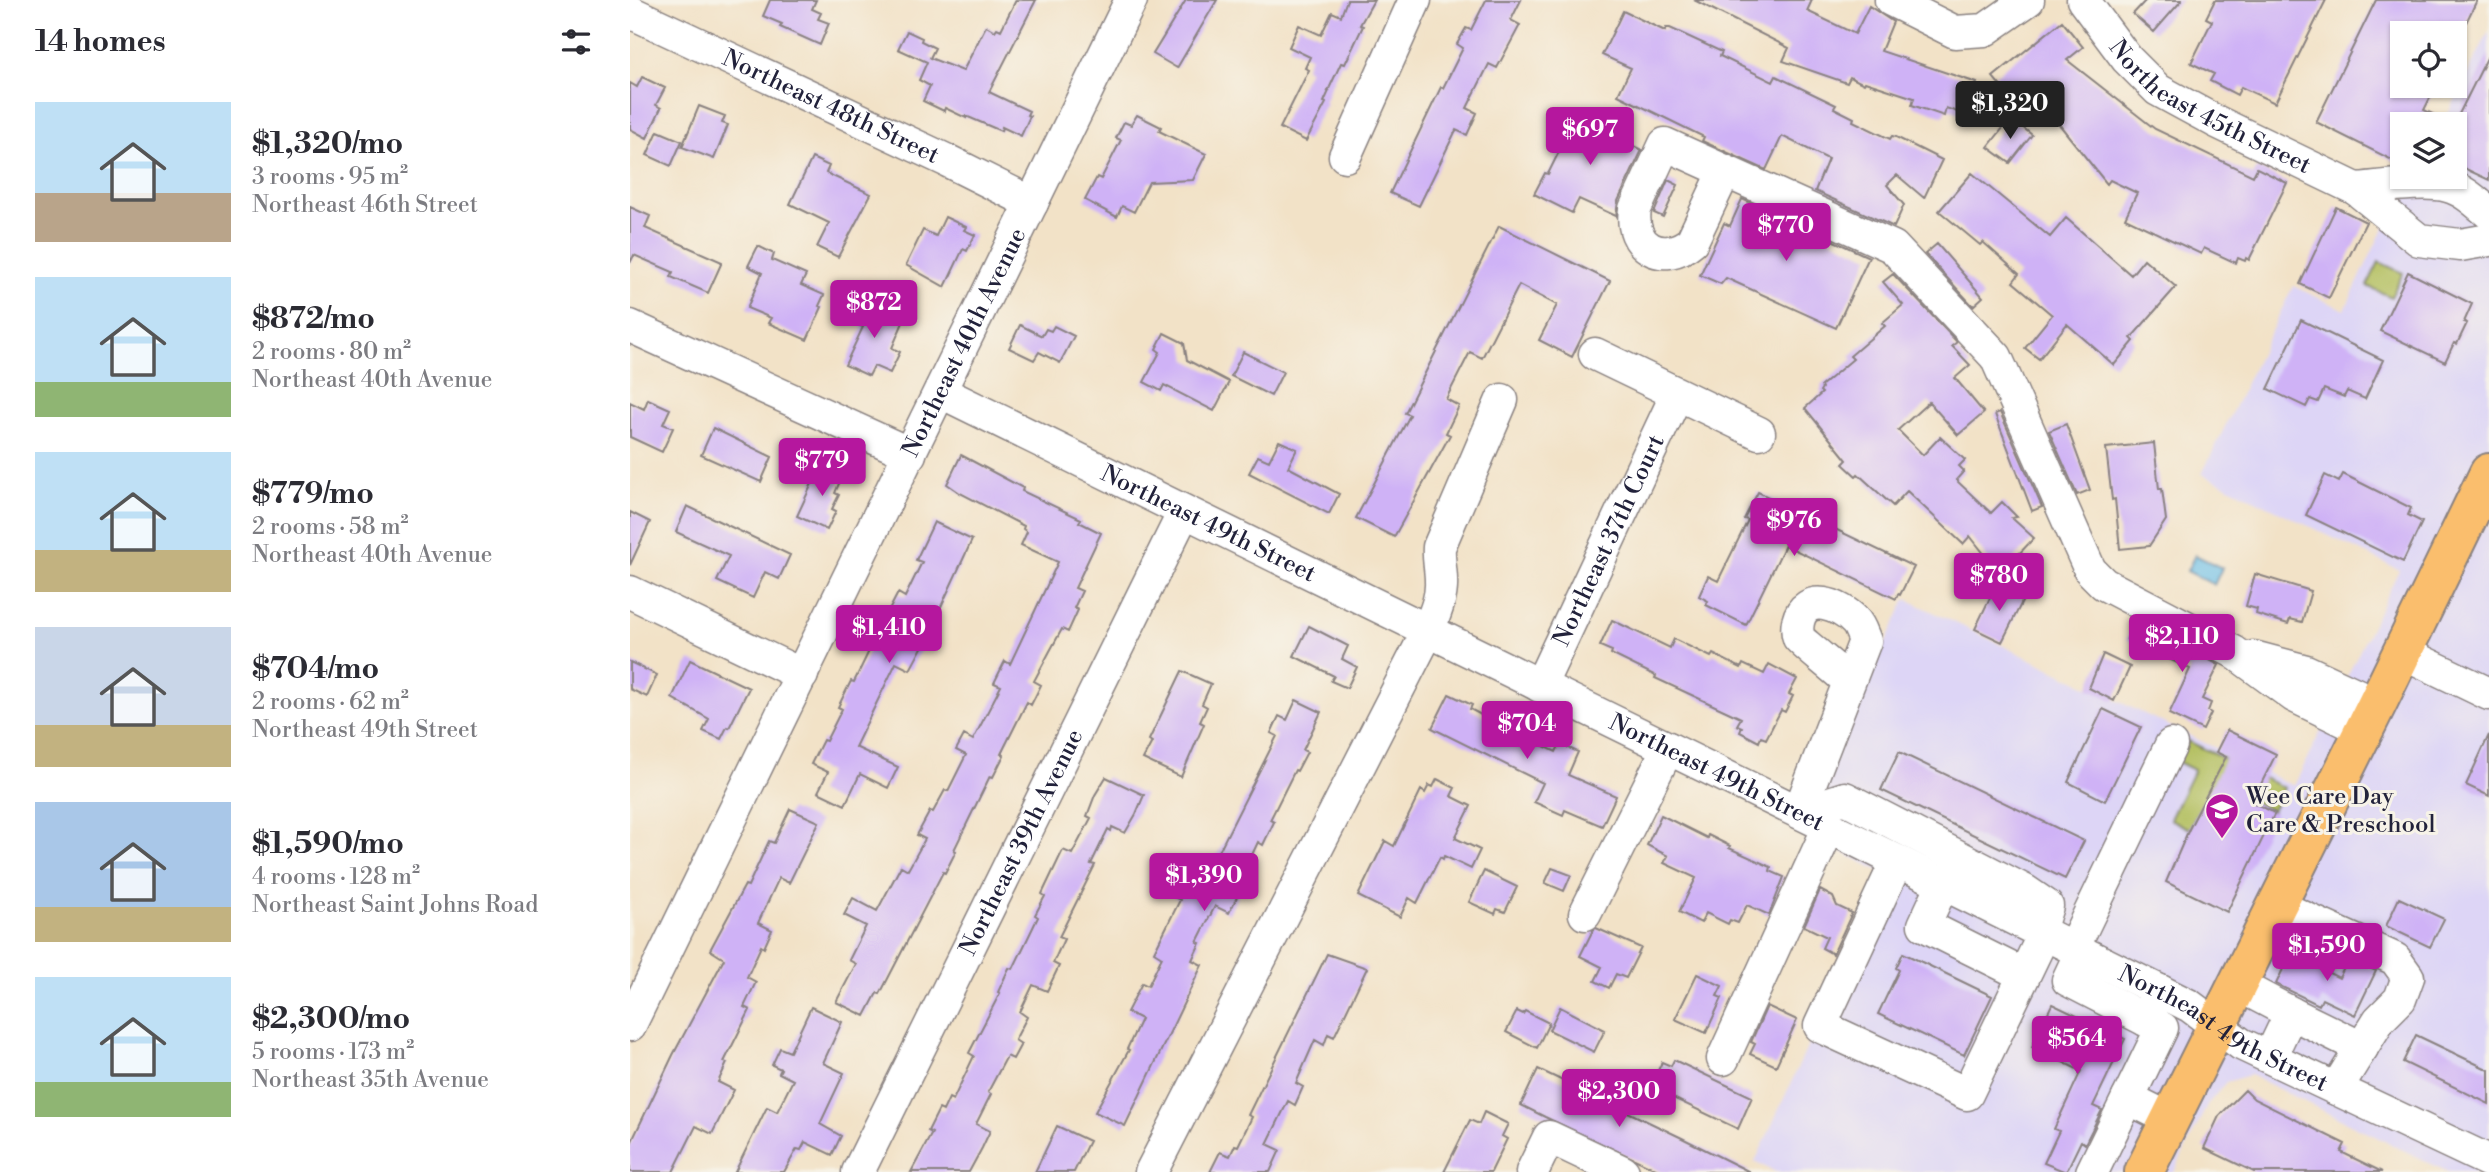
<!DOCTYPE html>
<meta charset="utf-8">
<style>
:root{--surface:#fff;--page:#f2f2f3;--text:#2b2b33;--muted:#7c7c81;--accent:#b5179e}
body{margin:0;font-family:"Libre Bodoni",serif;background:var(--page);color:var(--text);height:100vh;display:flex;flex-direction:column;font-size:26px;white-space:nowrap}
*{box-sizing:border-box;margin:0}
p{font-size:23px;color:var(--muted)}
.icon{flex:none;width:38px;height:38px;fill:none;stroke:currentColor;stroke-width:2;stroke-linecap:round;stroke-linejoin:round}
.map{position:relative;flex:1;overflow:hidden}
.panel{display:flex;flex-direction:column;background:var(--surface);width:630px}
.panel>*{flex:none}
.buttons{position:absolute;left:1760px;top:21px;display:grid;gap:14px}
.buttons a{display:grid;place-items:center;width:77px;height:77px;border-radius:0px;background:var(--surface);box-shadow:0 2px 5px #0004;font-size:35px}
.price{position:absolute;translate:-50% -60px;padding:0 16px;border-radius:7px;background:var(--accent);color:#fff;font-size:23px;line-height:46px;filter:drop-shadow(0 2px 4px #0008)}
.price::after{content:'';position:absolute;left:50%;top:42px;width:21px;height:16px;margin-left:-10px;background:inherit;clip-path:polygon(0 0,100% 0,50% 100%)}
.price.on{background:#222;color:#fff}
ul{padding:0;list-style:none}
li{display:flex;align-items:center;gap:21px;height:175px;padding:0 35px}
li span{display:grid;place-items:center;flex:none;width:196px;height:140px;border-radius:0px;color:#555}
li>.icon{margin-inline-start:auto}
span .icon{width:84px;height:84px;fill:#fffc;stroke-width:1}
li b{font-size:30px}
h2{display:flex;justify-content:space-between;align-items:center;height:84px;padding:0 35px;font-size:30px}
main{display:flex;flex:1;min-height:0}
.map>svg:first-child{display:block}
</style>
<main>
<section class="panel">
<h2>14 homes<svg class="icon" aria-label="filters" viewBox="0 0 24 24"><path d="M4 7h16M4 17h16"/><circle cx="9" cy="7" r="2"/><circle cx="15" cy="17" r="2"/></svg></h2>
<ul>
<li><span style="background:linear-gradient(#bfe0f5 65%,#b9a48a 0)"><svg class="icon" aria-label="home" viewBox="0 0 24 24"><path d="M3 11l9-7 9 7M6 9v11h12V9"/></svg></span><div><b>$1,320/mo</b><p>3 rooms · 95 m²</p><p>Northeast 46th Street</p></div></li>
<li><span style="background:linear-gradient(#bfe0f5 75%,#8fb573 0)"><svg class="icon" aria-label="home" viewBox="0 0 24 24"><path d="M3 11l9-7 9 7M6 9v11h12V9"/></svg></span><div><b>$872/mo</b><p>2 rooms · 80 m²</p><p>Northeast 40th Avenue</p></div></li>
<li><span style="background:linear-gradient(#bfe0f5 70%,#c2b280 0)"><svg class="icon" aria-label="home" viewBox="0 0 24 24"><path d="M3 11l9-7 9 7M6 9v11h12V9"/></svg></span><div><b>$779/mo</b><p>2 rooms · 58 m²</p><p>Northeast 40th Avenue</p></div></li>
<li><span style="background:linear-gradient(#c9d6e8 70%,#c2b280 0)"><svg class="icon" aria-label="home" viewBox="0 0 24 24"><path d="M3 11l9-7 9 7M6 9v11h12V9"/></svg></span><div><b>$704/mo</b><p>2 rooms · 62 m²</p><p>Northeast 49th Street</p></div></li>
<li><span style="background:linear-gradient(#a9c7e8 75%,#c2b280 0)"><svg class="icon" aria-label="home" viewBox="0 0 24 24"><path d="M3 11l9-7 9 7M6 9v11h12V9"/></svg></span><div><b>$1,590/mo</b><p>4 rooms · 128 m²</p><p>Northeast Saint Johns Road</p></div></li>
<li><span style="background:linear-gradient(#bfe0f5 75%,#8fb573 0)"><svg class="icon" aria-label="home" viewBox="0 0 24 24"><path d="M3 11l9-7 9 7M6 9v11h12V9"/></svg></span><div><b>$2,300/mo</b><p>5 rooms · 173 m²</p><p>Northeast 35th Avenue</p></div></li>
</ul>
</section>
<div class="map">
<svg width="1859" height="1172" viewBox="0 0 1859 1172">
<rect width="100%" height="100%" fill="#f7f3e8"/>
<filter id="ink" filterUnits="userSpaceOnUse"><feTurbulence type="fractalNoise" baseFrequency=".0143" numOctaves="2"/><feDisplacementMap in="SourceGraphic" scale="14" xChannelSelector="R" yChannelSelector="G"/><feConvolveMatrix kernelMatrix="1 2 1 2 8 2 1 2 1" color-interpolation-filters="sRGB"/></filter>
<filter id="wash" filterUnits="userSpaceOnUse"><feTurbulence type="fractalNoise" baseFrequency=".00686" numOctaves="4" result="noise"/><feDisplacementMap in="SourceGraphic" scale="28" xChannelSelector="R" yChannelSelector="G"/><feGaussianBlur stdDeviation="1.57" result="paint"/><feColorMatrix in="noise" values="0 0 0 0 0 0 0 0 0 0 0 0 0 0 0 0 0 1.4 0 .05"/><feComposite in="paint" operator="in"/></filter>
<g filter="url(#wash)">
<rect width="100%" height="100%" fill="#f2e2c7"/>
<path fill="#ddd5f6" d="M1859 31V1172H1818L1620 1075 1596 1082 1578 1104 1544 1172H1146L1125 1162 1256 874 1166 830 1276 599 1664 786 1769 570 1572 474 1663 286 1715 310 1750 235 1785 177H1825V124H1813Z"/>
<path fill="#b3bf60" stroke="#6a704e" stroke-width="2" d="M1749 262 1773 273 1761 297 1737 286Z
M1558 741 1654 788 1642 811 1584 783 1559 829 1540 819 1564 770 1548 762Z"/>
<path fill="#6abee6" stroke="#467090" stroke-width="2" d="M1565 555 1592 568 1584 585 1557 571Z"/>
<g id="blocks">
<path fill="#cfb2f6" d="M140 0H186L182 9 191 13 188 19 199 23 190 45 150 27 152 24 133 16Z
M386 0H406L359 92 399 111 397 115 400 116 391 136 372 127 371 131 336 116V118L315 108 314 111 293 101 300 86 289 80 297 62 268 49 277 31 292 38 291 41 305 48 300 58 333 71 356 26 365 31 367 28 371 30Z
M556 0H587L547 68 523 54Z
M717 0H744L730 25 733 26 715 64 711 63 698 91H699L694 102 696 103 676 141 650 128 679 70 675 68 680 57 659 47 669 25 691 35 702 12 711 16Z
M856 0H891L881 20 890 25 867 68 859 64 837 108 847 113 837 135 826 130 789 206 760 193 811 87 813 88 833 48 827 44 836 28 841 30Z
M1064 0H1182L1177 11 1225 34 1239 6 1263 22 1251 51 1347 83 1336 115 1316 108 1314 116 1282 105 1284 98 1235 82 1234 84 1220 77 1217 83 1153 61 1159 48Z
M1516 0H1552L1524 32 1503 14Z
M1585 0H1696L1645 103 1611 87 1607 95 1580 81 1584 74 1561 63 1582 21 1576 18Z
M1746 0H1847L1831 33H1773V86H1806L1794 110 1824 124H1787L1773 117V153L1768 163 1686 122Z
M993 11 1035 31 1036 28H1040L1092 52 1090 56 1143 82 1146 76 1206 105 1204 108 1224 118 1223 121 1260 139 1262 136 1266 137 1312 160 1294 198 1267 175 1257 185 1274 205 1264 227 1185 191 1198 159 1152 136 1136 170 1072 141 1074 137 988 95 1001 68 972 55Z
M1432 21 1453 47 1437 60 1525 129 1623 176 1627 168 1657 183 1619 260 1616 258 1615 261 1608 258 1606 263 1574 248 1571 254 1495 218 1507 193 1480 180 1477 184 1400 88 1383 101 1363 77Z
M1859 54V180L1825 164V122Z
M12 77 35 88 26 105 31 108 17 138 0 129V83L7 87Z
M69 106 95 116 92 123 98 125 84 159 52 147Z
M950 109 986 127 982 136 1012 150 988 201 986 216 949 199 942 213 904 194 915 173 918 174Z
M507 115 531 127 529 131 576 154 563 180 519 182 504 212 492 206 487 217 455 200 467 177 471 179 491 140 486 138 494 122 501 125Z
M1381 118 1402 135 1380 163 1358 147Z
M28 131 52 141 41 166 17 155Z
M182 158 199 166 196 173 241 194 208 257 187 247 199 223 160 204Z
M1342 173 1420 237 1436 218 1501 275 1514 259 1546 287 1501 338 1504 341 1484 365 1437 324 1409 359 1395 348 1422 315 1383 282 1389 274 1353 242 1350 245 1309 211Z
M1038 180 1048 185 1033 217 1024 213Z
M1112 199 1239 257 1206 328 1096 278 1091 284 1070 275 1094 223 1100 226Z
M0 207 20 216 15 228 92 262 78 293 41 277 43 272 4 255 0 263Z
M1706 207 1736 222 1699 298 1670 284Z
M315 217 336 227 334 230 345 235 337 251 333 249 315 287 276 265 293 230 306 236Z
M869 226 980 281 942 357 909 340 927 305 889 285 852 358 840 352 816 399 829 406 816 433 820 435 764 537 726 518 780 415 775 413Z
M1307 244 1353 297 1343 306 1295 254Z
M128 246 144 254 142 260 176 275 171 285 194 295 189 306 192 307 177 340 138 323 141 318 117 308 132 273 118 266Z
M1778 272 1842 304 1834 322 1837 323 1827 344 1824 343 1815 362 1750 331Z
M1263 274 1327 342 1322 346 1340 365 1325 378 1354 413 1328 435 1299 402 1268 430 1293 455 1310 437 1335 460 1329 466 1334 471 1326 480 1361 513 1372 502 1387 517 1382 518 1404 538 1370 574 1340 536 1333 544 1277 491 1263 506 1228 474 1226 476 1213 464 1217 460 1175 408 1192 393 1190 391 1192 388 1191 386 1223 359 1220 356 1255 326 1252 323 1273 305 1253 282Z
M229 302 274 320 262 348 270 352 260 373 244 366 239 376 215 365 233 327 220 321Z
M1671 320 1753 360 1735 399 1717 391 1714 397 1694 389 1688 402 1680 399 1676 407 1638 389Z
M390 325 412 336 416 329 421 331 424 326 444 336 430 363 409 352 404 360 379 348Z
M534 333 554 343 557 360 599 382 584 411 534 385 531 391 514 382 530 352 526 349Z
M613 352 653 372 641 396 601 376Z
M18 399 40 409 33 424 43 428 32 452 0 437V402L14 409Z
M1370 412 1412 507 1402 511 1365 414Z
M1436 424 1460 490 1447 495 1419 431Z
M83 428 142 457 131 482 71 455Z
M649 441 667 449 658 467 709 494 699 514 619 473 628 456 639 461Z
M1524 443 1529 489H1532L1536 520 1519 546 1490 549 1485 499 1482 500 1476 448Z
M331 455 393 488 392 491 451 519 449 522 471 533 445 588 452 591 444 608 448 610 438 632 432 629 420 651 404 681 411 685 401 705 397 702 371 754 374 755 363 777 360 776 324 850 326 851 315 873 313 872 250 994 247 993 235 1016 206 1002 226 964 219 960 236 926 214 915 223 898 247 911 271 866 278 870 295 839 287 835 300 811 303 812 315 790 318 791 336 755 326 750 334 735 343 740 371 686 364 683 375 661 380 664 428 562 391 545 397 532 393 529 394 526 330 493 317 484Z
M191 464 213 474 205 493 209 495 202 509 206 511 197 530 167 516Z
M1713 474 1781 508 1778 515 1792 522 1773 562 1676 515 1695 475 1709 482Z
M1128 492 1284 567 1270 595 1268 594 1266 599 1155 545 1116 625 1076 605 1078 601 1069 596 1078 576 1088 581 1118 520 1114 519Z
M57 506 160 555 149 579 135 572 123 598 87 581 99 556 46 532Z
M0 512 20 522 0 565Z
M304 522 342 540 308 613 310 614 280 670 266 663 225 747 268 767 258 788 230 774 215 805 188 792 198 772 181 764 193 740 196 741 212 709 208 707 221 681 224 682 239 651 236 650 247 627 250 628 268 593 275 597 292 562 286 560Z
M1625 574 1681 591 1672 622 1660 619 1658 624 1626 614 1627 609 1616 606Z
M1366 585 1394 598 1372 642 1345 629Z
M982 620 1040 648 1044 639 1081 657 1083 654 1111 668 1113 664 1134 674 1139 664 1167 679 1159 694 1163 696 1155 712 1151 710 1136 739 1131 737 1129 742 1110 732 1112 727 1107 725 1111 718 1025 678 1026 676 981 654 982 651 970 646Z
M1506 621 1589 665 1572 699 1581 703 1578 711 1581 713 1573 730 1539 714 1560 669 1497 639Z
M679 626 718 646 712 659 727 667 717 688 701 681 704 676 664 656Z
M1473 654 1500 667 1484 701 1459 688Z
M60 660 119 688 99 728 97 727 91 739 73 731 79 719 42 698Z
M0 662 27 675 17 697 0 689Z
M552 671 581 684 572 704 577 707 570 722 574 724 551 777 513 759 522 742 519 740Z
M819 694 842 705 840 709 868 724 926 752 930 744 948 752 938 775 986 796 972 826 935 810 933 815 904 802 913 783 802 728Z
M666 700 691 712 673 750 677 752 667 771 665 770 640 820 644 822 633 845 628 842 613 874 615 875 610 891 599 913 585 906 567 942 570 943 562 960 572 965 495 1126 465 1112 499 1050 497 1049 511 1019 497 1012 512 983 518 986 532 957 524 952 550 900 539 894 547 876 542 874 549 859 578 873 647 736 641 733 649 716 657 720Z
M1473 709 1511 727 1475 801 1438 782Z
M1597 730 1646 754 1622 802 1645 813 1597 912 1536 882 1559 829 1596 757 1586 752Z
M1859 735V796L1836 785Z
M1269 752 1454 841 1435 879 1251 790Z
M476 777 514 795 506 814 495 833 482 827 481 831 478 829 461 864 465 865 429 937 434 939 423 963 429 966 417 991 403 985 390 1012 397 1017 385 1040 391 1044 383 1059 377 1056 358 1092 361 1094 346 1124 360 1131 352 1148 339 1172H281L302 1133 298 1131 309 1109 313 1111 319 1098 323 1100 344 1056 339 1053 370 993 368 992 379 968 383 969 408 917 405 915 415 896 412 894 433 850 442 854 461 818 457 816 465 795Z
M807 779 825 788 821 796 841 806 825 838 850 850 841 869 814 856 813 859 810 857 787 903 779 898 770 917 728 896 755 841 764 846 791 790 795 793 799 785 803 787Z
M160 809 189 822 159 883 149 878 128 923 142 930 134 948 131 946 117 977 126 982 114 1007 120 1010 94 1062 97 1063 88 1082 104 1090 82 1134 66 1126 43 1172H0V1145L43 1055 94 959 80 950 115 885 118 886 139 841 144 843Z
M1031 815 1077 838 1078 835 1100 846 1099 848 1141 867 1140 871 1154 877 1139 915 1117 905 1108 923 1100 920 1098 924 1076 913 1071 923 1049 912 1066 878 1034 863 1038 856 1017 845Z
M922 868 941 875 934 891 915 883Z
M854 871 887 887 875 912 867 909 865 914 839 902Z
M1190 890 1203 897 1207 906 1222 913 1203 954 1192 948 1197 937 1174 926Z
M1769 898 1814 919 1800 947 1756 926Z
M966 928 1011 948 996 978 986 974 979 988 965 981 972 967 950 956 963 930Z
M1273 953 1362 996 1334 1055 1248 1014 1269 970 1266 968Z
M697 954 737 968 704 1037 698 1034 694 1045 685 1040 666 1083 673 1087 665 1105 658 1101 637 1144 650 1150 640 1172H580L590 1152 600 1156 605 1145 608 1146 622 1117 618 1115Z
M1660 954 1709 978 1719 958 1746 971 1725 1015 1692 999 1689 1005 1646 984Z
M1067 974 1092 986 1087 996 1092 998 1076 1033 1045 1019Z
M1422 1004 1495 1039 1463 1106 1472 1110 1455 1144 1451 1141 1436 1172 1414 1163 1429 1131 1424 1129 1451 1071 1402 1047Z
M1137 1006 1167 1020 1146 1066 1120 1054 1125 1044 1121 1042Z
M181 1007 212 1022 193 1063 214 1073 190 1124 211 1136 202 1155 175 1142 171 1150 167 1149 154 1172H105L137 1107 147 1112 163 1080 149 1073 151 1069 142 1065 150 1048 160 1052Z
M930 1007 975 1030 964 1052 919 1030Z
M887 1011 893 1014 895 1011 919 1023 907 1048 876 1032Z
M1786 1035 1859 1070V1104L1773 1062Z
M1044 1060 1122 1097 1108 1129 1020 1087 1032 1062 1041 1066Z
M908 1069 1052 1138 1120 1172H1032L915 1117 891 1105Z
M1615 1090 1624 1099 1715 1144 1711 1152 1752 1172H1624L1574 1148 1589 1116Z
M854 1112 878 1124 872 1136 877 1139 861 1172H814L840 1120 849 1124Z
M427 1126 459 1141 444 1172H405Z"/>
</g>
</g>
<g filter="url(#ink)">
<use href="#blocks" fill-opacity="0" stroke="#8a8281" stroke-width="2"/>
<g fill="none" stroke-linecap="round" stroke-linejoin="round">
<g stroke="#8a8281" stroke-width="35">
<g id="minor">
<path d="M1261 0 1325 32 1355 30 1398 0"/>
<path id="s1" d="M1453 0 1497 59 1528 90 1585 121 1726 189 1789 240 1830 245 1859 240"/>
<path id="s2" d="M0 12 318 161 402 203"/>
<path d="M715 156 785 0"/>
<path d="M1095 171 1062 241C1033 266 999 247 1005 209L1035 144 1263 247 1366 357 1460 570 1474 584 1604 652 1664 696 1734 730"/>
<path d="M1726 189C1751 187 1795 180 1818 186 1834 190 1847 203 1859 213"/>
<path d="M0 326 280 454"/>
<path d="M965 354 1129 433"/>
<path id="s3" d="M311 392 1199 827 1560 1006 1611 1044 1859 1161"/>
<path d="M0 592 172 675"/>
<path d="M1772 652 1859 694"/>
<path d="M1623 657 1676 671 1747 704"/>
<path id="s4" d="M910 686 1047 394"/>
<path d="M1169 812 1235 641C1232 634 1230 626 1225 621 1210 605 1175 591 1168 622 1167 627 1167 633 1169 638 1172 643 1211 673 1219 682"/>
<path d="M1189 822 1196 804 1215 798 1395 891 1417 906 1409 931"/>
<path d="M1267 861 1190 1026 1337 1094 1414 934"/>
<path d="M1313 884 1294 925 1394 975"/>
<path d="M1646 905 1765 959 1778 977 1770 999 1749 1020 1706 1089"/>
<path d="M955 914 1038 748"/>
<path d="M1443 948 1541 745"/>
<path d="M1451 952 1438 980 1516 1020 1530 991"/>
<path d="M1606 984 1661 1013"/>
<path d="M1516 1020 1532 1028 1498 1098 1540 1119"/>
<path id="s5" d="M0 1025 501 0"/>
<path d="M1640 1057 1661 1013 1732 1048"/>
<path d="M1093 1059 1199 827"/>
<path id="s6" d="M228 1172 554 512"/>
<path d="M521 1172 798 631C804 615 812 599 811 581 811 569 808 559 809 547L872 400"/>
<path d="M902 1172 919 1137 993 1172"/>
<path d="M1462 1172 1498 1098"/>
</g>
</g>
<g stroke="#8a8281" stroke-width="42">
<path id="major" d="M1514 1172 1747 704 1859 473"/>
</g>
<use href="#minor" stroke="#fff" stroke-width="32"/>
<use href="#major" stroke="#fabe6d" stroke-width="38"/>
</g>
</g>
<defs>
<g id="school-pin" transform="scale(1.75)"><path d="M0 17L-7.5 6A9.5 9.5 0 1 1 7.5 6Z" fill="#b5179e" stroke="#f7f3e8"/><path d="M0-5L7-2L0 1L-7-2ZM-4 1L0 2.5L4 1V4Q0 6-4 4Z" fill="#fff"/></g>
</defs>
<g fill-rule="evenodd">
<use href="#school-pin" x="1592" y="810"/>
</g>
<g text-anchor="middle" stroke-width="6" stroke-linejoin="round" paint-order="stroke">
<g font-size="24" fill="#22223b" stroke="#f7f3e8">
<text dy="8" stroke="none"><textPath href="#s1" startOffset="170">Northeast 45th Street</textPath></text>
<text dy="8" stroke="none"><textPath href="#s2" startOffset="222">Northeast 48th Street</textPath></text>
<text dy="8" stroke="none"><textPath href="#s5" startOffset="760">Northeast 40th Avenue</textPath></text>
<text dy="8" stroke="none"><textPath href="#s3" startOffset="298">Northeast 49th Street</textPath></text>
<text dy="8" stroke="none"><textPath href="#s4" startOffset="161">Northeast 37th Court</textPath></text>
<text dy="8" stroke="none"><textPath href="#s3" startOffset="864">Northeast 49th Street</textPath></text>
<text dy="8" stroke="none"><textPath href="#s6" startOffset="368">Northeast 39th Avenue</textPath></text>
<text dy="8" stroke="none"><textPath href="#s3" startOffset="1432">Northeast 49th Street</textPath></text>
</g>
<g font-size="24" fill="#22223b" stroke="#f7f3e8" text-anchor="start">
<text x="1616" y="804">Wee Care Day<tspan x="1616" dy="28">Care &amp; Preschool</tspan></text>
</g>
</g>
</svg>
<div class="buttons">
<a><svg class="icon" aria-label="locate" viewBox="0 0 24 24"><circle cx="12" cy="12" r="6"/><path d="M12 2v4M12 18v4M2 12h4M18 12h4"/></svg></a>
<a><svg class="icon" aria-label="layers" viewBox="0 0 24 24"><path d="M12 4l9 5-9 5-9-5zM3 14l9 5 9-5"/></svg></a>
</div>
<b class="price on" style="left:1380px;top:141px">$1,320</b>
<b class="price" style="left:960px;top:167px">$697</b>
<b class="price" style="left:1156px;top:263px">$770</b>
<b class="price" style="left:244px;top:340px">$872</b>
<b class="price" style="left:192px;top:498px">$779</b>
<b class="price" style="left:1164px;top:558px">$976</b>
<b class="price" style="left:1369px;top:613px">$780</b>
<b class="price" style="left:259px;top:665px">$1,410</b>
<b class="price" style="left:1552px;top:674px">$2,110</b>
<b class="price" style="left:897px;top:761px">$704</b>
<b class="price" style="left:574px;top:913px">$1,390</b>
<b class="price" style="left:1697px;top:983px">$1,590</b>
<b class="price" style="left:1447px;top:1076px">$564</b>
<b class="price" style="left:989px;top:1129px">$2,300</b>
</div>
</main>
